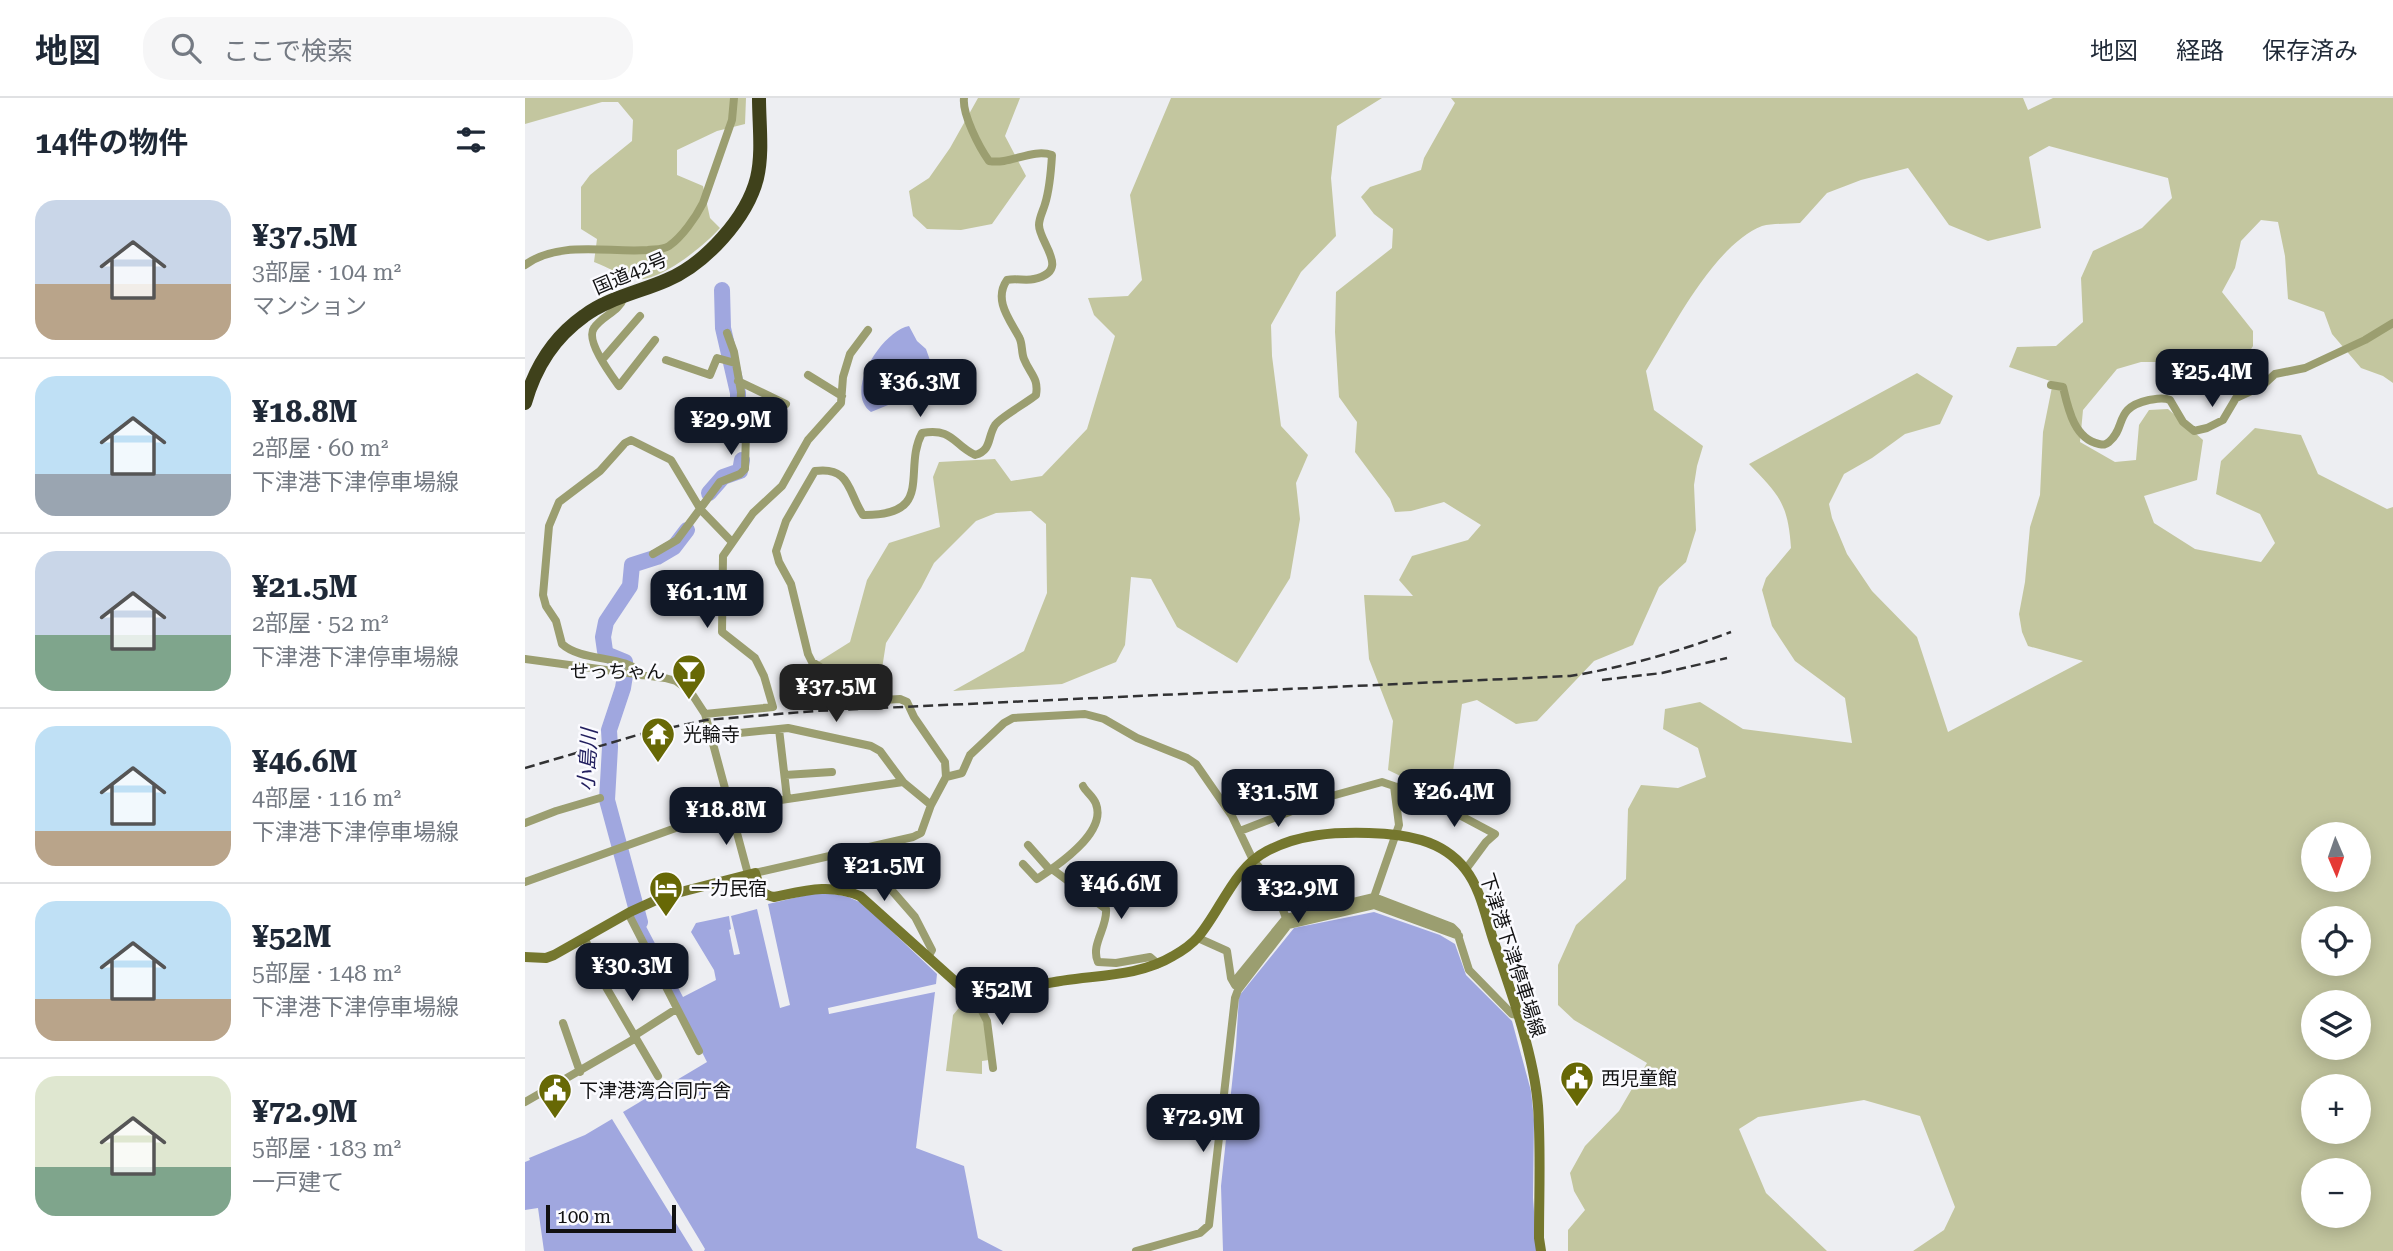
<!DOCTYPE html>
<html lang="ja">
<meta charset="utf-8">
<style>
:root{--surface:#fff;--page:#f6f6f7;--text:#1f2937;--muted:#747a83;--line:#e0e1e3;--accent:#111827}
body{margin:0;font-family:"Roboto Serif","Noto Sans JP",serif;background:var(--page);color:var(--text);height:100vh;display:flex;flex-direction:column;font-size:26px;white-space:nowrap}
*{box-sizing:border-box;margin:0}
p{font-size:23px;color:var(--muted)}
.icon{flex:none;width:38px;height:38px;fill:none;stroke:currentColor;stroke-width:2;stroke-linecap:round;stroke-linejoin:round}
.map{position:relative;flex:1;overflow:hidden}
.drawer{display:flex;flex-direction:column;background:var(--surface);width:525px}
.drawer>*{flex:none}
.needle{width:46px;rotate:178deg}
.fabs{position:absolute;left:1776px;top:724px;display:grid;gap:14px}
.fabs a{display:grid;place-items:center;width:70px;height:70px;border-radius:50%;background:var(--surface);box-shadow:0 4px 18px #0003;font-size:35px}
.scale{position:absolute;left:21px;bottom:18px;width:130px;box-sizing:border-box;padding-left:7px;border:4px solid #111112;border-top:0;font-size:19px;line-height:24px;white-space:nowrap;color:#111112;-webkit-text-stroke:5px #fbfbff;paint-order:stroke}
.price{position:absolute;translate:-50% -60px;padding:0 16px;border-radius:14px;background:var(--accent);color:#fff;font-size:23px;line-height:46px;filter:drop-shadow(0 2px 4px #0008)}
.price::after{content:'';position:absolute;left:50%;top:42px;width:21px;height:16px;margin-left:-10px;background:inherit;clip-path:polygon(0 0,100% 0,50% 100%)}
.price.selected{background:#222;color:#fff}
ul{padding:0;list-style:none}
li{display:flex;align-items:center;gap:21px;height:175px;padding:0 35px}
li+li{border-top:2px solid var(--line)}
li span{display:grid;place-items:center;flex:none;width:196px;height:140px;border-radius:21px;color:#555}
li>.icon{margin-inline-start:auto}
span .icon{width:84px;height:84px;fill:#fffc;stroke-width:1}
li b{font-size:30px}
h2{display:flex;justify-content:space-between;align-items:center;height:84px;padding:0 35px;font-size:30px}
header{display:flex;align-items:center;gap:42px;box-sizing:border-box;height:98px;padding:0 35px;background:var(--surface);border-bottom:2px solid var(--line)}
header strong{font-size:33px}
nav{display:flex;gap:38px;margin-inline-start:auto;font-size:24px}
.search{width:490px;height:63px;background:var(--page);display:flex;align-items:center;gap:18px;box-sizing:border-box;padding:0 24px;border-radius:28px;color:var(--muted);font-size:26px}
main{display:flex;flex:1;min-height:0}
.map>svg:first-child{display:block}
</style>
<header>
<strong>地図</strong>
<div class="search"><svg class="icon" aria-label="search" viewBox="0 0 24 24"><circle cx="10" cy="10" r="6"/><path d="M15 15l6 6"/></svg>ここで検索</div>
<nav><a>地図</a><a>経路</a><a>保存済み</a></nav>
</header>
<main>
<section class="drawer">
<h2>14件の物件<svg class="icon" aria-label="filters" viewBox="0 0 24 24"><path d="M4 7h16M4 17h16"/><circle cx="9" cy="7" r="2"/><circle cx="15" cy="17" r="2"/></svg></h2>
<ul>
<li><span style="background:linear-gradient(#c9d6e8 60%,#b9a48a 0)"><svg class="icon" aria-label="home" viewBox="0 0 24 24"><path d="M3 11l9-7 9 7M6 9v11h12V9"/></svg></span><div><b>¥37.5M</b><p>3部屋 · 104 m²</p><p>マンション</p></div></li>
<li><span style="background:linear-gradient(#bfe0f5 70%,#9aa5b1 0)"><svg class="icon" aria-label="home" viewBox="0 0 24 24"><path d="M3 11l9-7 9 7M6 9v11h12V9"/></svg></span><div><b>¥18.8M</b><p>2部屋 · 60 m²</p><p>下津港下津停車場線</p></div></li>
<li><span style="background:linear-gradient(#c9d6e8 60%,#7fa58c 0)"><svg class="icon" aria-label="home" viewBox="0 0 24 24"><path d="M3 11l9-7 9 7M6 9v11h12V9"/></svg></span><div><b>¥21.5M</b><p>2部屋 · 52 m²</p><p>下津港下津停車場線</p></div></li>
<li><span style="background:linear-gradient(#bfe0f5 75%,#b9a48a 0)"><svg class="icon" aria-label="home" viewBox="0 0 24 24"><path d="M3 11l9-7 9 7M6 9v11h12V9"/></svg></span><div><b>¥46.6M</b><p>4部屋 · 116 m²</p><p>下津港下津停車場線</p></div></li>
<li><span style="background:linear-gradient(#bfe0f5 70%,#b9a48a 0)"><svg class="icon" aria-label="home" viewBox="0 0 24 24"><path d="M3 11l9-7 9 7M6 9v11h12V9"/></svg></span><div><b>¥52M</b><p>5部屋 · 148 m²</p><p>下津港下津停車場線</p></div></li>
<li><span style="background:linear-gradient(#dfe7d0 65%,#7fa58c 0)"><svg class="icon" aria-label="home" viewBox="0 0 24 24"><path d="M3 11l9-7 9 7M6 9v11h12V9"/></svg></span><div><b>¥72.9M</b><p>5部屋 · 183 m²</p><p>一戸建て</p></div></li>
</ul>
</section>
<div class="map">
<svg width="1868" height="1153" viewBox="0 0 1868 1153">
<rect width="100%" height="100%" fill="#edeef2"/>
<path fill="#c3c69f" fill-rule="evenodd" d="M0 0H221L220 26 192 33 152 52V77L178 88 185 120 195 130C180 147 134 185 111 181 97 178 82 169 69 164L72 141 56 131V89L65 77 107 43 108 22 93 4H77L0 26Z
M453 0H495L480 38 501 78 467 126 436 132 402 131 388 118 384 93 404 80 425 50Z
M646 0H857L812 28 806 80 811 138 776 174 746 227 747 258 756 328 783 357 771 385 775 421 765 480 712 565 652 529 626 481 606 479 600 547 591 564 537 586 428 593 499 553 522 495 521 426 506 413 471 415 451 423 409 465 396 490 361 545 352 603 296 600 282 571 325 544 342 482 364 445 415 429 408 379 414 364 470 361 486 383 517 378 562 331 590 238 569 217 563 200 603 198 617 182 605 97Z
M926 0H1498L1503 12 1528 0H1868V285L1858 278 1836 270 1807 236 1799 214 1763 201 1760 158 1753 124 1736 122 1716 143 1710 170 1697 194 1728 233V248L1718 264H1616L1592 271 1558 312 1555 344 1590 364 1611 362 1614 327 1624 312 1643 311 1678 342 1672 382 1619 398 1629 425 1670 451 1736 464 1750 445 1735 416 1691 396 1696 363 1730 330 1776 337 1793 376 1862 411 1868 409V1153H1388L1419 1132 1430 1109 1395 1018 1339 1002 1233 1019 1214 1031 1241 1095 1302 1153H1043V1132L1060 1112 1049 1093 1045 1075 1060 1048 1094 1013 1122 965 1049 922 1033 907V867L1051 827 1101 781 1103 711 1116 687 1153 690 1181 679 1173 650 1138 631 1140 611 1175 604 1218 631 1327 645 1320 600 1270 563 1247 528 1237 492 1241 480 1266 450C1263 405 1254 397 1224 366L1392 275 1428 298 1415 326 1380 336 1347 360 1319 376 1304 406 1307 420 1322 456 1347 493 1392 539 1423 634 1558 563 1503 548 1497 534 1494 516 1500 484 1505 429 1515 397 1518 334 1528 284 1484 269 1492 249 1531 248 1558 224 1556 180 1568 153 1617 130 1647 100 1643 80 1524 48 1504 59 1516 130 1463 143 1424 127 1383 70 1336 82 1302 95 1275 125C1264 126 1248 125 1237 128 1189 147 1147 231 1121 273L1129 312 1178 348 1172 368 1169 387 1171 432 1161 464 1134 489 1108 547 1069 563 1012 623 991 626 952 602 937 606 927 681 886 683 863 672 868 623 844 561 839 497 888 498 874 482 887 458 943 442 956 427 919 404 886 413 870 414 865 401 830 354 832 324 814 299 810 234 811 194 867 150 868 131 849 116 836 99 845 89 896 72 899 60 930 5ZM1788 737H1834V782H1788ZM1788 821H1834V866H1788ZM1788 905H1834V950H1788ZM1788 989H1834V1034H1788ZM1788 1073H1834V1118H1788Z
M443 899C461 916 462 938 464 962L457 963V976L421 973 428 917Z"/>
<path fill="#a0a7df" d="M384 228 392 243 401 251 407 268 410 289 406 296 398 301 368 305 346 314C318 294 357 233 384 228Z
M304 795 323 799 337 805 412 876 411 886 303 910 304 916 410 894 391 1050 439 1068 453 1140 478 1153H179L180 1151 98 1014 182 964 107 817 113 813 158 899 191 882 189 872 166 834 171 825 204 818 206 831 204 832 209 857 215 856 206 818 232 811 255 910 265 907 243 806 286 796Z
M849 814 915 837 930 846 941 877 987 923 1006 993 1009 1022 1008 1100 1012 1153H698L696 1088 711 948 714 898 769 830Z
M87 1021 168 1153H19L13 1110 0 1112V1064L5 1062 4 1060 60 1037Z"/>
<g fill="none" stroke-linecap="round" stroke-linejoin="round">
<path stroke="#a0a7df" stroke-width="16" d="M197 192 198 230 213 295V310
M184 395 198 379 215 373 217 362
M115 824 82 702 85 649 84 632 98 590 101 571 100 564 83 557 80 553 78 539 81 524 105 488 107 467 132 459 149 449 162 432"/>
<path stroke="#9b9e70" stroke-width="8" d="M0 167C34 142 83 155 123 152 129 151 138 152 144 148 157 139 171 119 178 105L207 22 209 0
M99 199C94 214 78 217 69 230 60 242 86 277 94 288L130 242
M77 262 115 218
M141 262 185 277 192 260 210 265
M283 277 317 298
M213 283 261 306
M1526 287 1538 289C1543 310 1549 341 1574 346 1579 347 1580 347 1584 344 1602 329 1588 310 1624 302 1631 301 1638 299 1645 302L1658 324 1669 333 1682 330 1698 322 1711 300 1737 288 1750 276 1780 270 1840 242 1868 225
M128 456 152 442 195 384 215 376 220 371 221 334 215 316 216 294 209 254 202 235
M0 561 140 580 151 583 165 593 180 616 223 776
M117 577C102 556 58 565 37 546L31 523 21 508 18 497 24 428 34 404 75 373 100 345 106 342 146 362 176 412 206 443
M180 616 248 609 239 578 230 560 197 534 198 458 228 415 257 388 283 342 316 305 318 279 325 256 343 232
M254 631 262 700
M185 638 263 630 346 648 355 653 378 684 406 707
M260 677 307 674
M421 679 420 664 389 619 382 604 375 601 321 604 315 601 306 576 287 564 283 556 266 486 254 464 251 453 261 423 290 373C326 368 323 395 338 417 411 418 377 372 397 335 429 330 427 346 450 357 467 352 462 340 470 327 474 320 503 304 511 297 514 280 505 276 499 261 496 254 498 246 494 239 485 222 468 202 482 182 491 180 501 183 509 181 547 173 514 145 514 127 514 120 518 113 520 106 525 90 526 74 527 57 507 50 485 67 464 63 454 49 437 16 439 0
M0 725 31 713 75 700
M715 733 803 699 857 684 869 688
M503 747 525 772
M337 752 349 772 390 819 407 852 403 859
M498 766 512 781C532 768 582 735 571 706 569 699 561 694 558 688
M527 771 581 811C583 829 565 847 573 864L591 865 625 859 633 866
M230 775 388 739 396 735 406 707 421 679 437 675 445 657 479 625 488 620 560 616 579 621 612 640 662 660 671 666 707 718 728 762 748 785 761 820 709 884
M0 784 173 722 242 704 378 684
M849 799 874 727 869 688 895 696 970 736 961 744 941 771
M103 815 174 953
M761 820 849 799 927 829 932 834 944 872 987 916 993 917
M60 840 71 872 133 978
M673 840 702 853 706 880 710 887
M450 899 462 923 468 970
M38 925 55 974
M109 938 151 911
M0 1004 111 940
M611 1153 675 1135 684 1127 710 900 713 892 763 827 849 807 934 838"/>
<path stroke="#75772e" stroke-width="10" d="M0 859 21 860 29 857 105 814 140 798 230 775C234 787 235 797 249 799 279 793 305 785 335 798L443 895C448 898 452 900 458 900 479 898 499 891 519 886 561 876 610 881 648 858 657 853 666 847 673 839 696 812 709 770 742 753 774 736 809 734 844 735 879 736 917 741 940 771 956 791 961 821 969 844 986 893 1009 957 1013 1008 1016 1051 1014 1096 1014 1140L1016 1153"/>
<path stroke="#3f411b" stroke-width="14" d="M0 305C10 269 28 240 59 218 83 200 115 194 142 182 180 166 222 120 232 80 238 55 234 26 234 0"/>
<path stroke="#323234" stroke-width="2.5" stroke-dasharray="10 5" stroke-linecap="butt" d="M1077 582 1137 575 1202 560
M0 670 116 636 181 622 290 613 1045 578C1101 569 1152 554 1206 534"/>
</g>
<defs>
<g id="bar-pin" transform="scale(1.75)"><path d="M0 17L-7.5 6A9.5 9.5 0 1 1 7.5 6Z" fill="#676805" stroke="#fbfbff"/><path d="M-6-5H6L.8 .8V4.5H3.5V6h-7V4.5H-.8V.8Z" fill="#fff"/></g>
<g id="temple-pin" transform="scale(1.75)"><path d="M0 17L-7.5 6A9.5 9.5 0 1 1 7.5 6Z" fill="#676805" stroke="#fbfbff"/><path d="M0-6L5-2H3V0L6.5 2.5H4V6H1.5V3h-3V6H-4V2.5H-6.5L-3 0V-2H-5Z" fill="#fff"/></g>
<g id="hotel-pin" transform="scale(1.75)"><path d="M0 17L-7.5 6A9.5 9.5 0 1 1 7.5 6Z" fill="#676805" stroke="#fbfbff"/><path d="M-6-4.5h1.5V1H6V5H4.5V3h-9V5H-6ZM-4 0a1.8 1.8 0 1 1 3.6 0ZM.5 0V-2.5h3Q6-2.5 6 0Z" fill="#fff"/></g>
<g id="civic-pin" transform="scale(1.75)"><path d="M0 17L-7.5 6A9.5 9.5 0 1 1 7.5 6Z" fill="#676805" stroke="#fbfbff"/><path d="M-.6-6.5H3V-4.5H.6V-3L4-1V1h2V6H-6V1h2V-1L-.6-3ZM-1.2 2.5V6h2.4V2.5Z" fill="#fff"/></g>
</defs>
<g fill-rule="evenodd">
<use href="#bar-pin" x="164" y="573"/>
<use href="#temple-pin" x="133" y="636"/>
<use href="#hotel-pin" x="141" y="790"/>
<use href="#civic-pin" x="1052" y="980"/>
<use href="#civic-pin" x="30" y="992"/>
</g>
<g text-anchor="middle" stroke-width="5" stroke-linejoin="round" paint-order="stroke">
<g font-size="19" fill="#111112" stroke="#fbfbff">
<text transform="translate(105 175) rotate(-23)" y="7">国道42号</text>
<text transform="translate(988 857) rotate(72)" y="7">下津港下津停車場線</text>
</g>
<g font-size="19" fill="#111112" stroke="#fbfbff" text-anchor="start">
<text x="140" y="580" text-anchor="end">せっちゃん</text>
<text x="158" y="643">光輪寺</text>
<text x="166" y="797">一力民宿</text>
<text x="1076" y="987">西児童館</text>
<text x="54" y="999">下津港湾合同庁舎</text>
</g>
<g font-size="21" font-style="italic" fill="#211e5e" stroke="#fbfbff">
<text transform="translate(63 662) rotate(-87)" y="7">小島川</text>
</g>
</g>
</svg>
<div class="fabs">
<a><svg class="needle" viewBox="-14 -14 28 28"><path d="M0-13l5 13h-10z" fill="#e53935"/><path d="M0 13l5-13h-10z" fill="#747a83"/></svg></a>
<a><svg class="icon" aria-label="locate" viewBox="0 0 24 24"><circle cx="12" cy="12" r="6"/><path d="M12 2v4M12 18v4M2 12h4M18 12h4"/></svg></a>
<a><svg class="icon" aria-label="layers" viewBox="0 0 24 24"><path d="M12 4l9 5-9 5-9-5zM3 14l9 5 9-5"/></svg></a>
<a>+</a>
<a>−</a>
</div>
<div class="scale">100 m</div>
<b class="price" style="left:1687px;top:311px">¥25.4M</b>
<b class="price" style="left:395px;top:321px">¥36.3M</b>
<b class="price" style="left:206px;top:359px">¥29.9M</b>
<b class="price" style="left:182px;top:532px">¥61.1M</b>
<b class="price selected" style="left:311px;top:626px">¥37.5M</b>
<b class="price" style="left:753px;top:731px">¥31.5M</b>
<b class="price" style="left:929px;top:731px">¥26.4M</b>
<b class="price" style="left:201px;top:749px">¥18.8M</b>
<b class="price" style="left:359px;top:805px">¥21.5M</b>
<b class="price" style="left:596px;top:823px">¥46.6M</b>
<b class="price" style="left:773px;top:827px">¥32.9M</b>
<b class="price" style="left:107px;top:905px">¥30.3M</b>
<b class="price" style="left:477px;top:929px">¥52M</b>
<b class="price" style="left:678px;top:1056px">¥72.9M</b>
</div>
</main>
